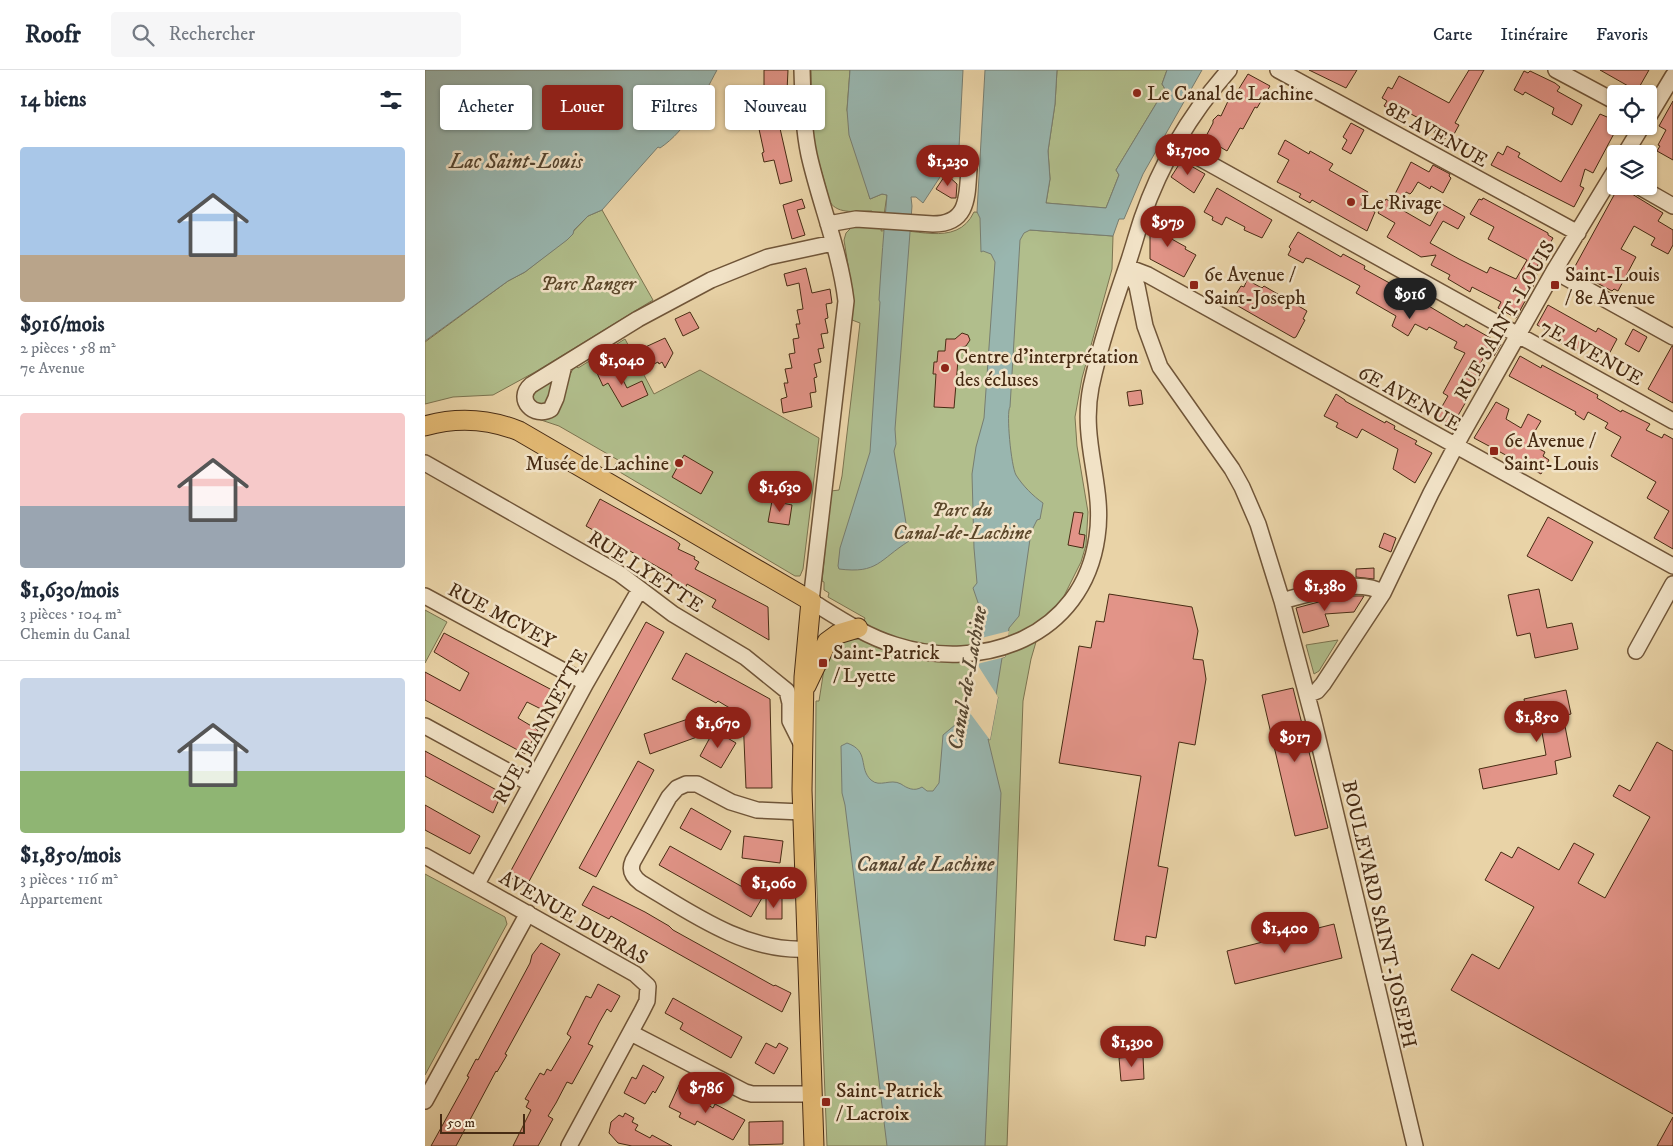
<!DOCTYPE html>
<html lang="fr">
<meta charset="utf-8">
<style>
:root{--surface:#fff;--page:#f6f6f7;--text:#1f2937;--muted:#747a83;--line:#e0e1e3;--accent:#8f2418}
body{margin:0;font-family:"IM FELL DW Pica",serif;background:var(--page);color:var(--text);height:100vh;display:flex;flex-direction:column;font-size:19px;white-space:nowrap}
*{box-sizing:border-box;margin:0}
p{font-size:16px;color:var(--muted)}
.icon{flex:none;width:28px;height:28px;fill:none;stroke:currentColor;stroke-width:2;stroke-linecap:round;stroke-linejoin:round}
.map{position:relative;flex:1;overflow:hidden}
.drawer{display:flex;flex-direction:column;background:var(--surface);width:425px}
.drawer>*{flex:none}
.guide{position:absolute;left:15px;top:15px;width:475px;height:45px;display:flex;gap:10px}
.buttons{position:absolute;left:1182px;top:15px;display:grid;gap:10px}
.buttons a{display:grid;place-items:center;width:50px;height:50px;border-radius:5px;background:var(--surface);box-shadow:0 1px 4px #0004;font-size:25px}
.scale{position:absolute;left:15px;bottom:12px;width:85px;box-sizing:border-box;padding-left:5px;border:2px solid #472b13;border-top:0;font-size:14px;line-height:18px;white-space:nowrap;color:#472b13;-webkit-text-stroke:4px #f1e2c6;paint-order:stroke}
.price{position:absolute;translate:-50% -42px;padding:0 11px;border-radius:18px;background:var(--accent);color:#fff;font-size:16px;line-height:32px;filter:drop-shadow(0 1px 2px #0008)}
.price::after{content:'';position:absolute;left:50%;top:30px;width:15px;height:11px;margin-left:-8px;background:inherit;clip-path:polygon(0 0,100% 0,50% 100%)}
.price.active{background:#222;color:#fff}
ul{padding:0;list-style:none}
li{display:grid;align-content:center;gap:10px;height:265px;padding:0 20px}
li+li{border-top:1px solid var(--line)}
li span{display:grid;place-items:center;height:155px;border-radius:5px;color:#555}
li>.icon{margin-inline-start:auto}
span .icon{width:90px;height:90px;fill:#fffc;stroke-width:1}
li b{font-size:21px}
h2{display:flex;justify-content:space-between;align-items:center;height:60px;padding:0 20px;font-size:21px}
.chip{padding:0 18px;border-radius:5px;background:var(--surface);box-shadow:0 1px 4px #0004;font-size:18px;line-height:45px}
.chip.active{background:var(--accent);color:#fff}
header{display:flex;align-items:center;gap:30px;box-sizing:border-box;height:70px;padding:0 25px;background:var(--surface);border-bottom:1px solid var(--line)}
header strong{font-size:24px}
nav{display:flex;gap:28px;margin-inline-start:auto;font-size:18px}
.search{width:350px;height:45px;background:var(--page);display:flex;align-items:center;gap:12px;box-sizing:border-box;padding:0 18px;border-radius:5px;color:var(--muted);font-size:19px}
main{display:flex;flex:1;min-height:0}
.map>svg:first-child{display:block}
</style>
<header>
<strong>Roofr</strong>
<div class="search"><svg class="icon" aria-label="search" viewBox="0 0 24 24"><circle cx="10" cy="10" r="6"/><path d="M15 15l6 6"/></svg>Rechercher</div>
<nav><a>Carte</a><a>Itinéraire</a><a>Favoris</a></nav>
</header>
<main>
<section class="drawer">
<h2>14 biens<svg class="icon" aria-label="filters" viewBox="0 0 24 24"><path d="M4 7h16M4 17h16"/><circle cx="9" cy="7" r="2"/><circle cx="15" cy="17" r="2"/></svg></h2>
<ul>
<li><span style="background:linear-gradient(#a9c7e8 70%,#b9a48a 0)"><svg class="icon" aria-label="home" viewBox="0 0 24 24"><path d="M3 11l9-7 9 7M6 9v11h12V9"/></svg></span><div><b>$916/mois</b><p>2 pièces · 58 m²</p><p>7e Avenue</p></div></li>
<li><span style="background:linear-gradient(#f6c9c9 60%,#9aa5b1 0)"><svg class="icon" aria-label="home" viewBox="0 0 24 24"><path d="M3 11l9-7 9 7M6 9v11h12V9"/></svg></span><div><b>$1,630/mois</b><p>3 pièces · 104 m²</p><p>Chemin du Canal</p></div></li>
<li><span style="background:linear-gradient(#c9d6e8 60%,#8fb573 0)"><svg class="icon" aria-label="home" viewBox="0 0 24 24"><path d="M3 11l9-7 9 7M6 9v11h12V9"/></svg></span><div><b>$1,850/mois</b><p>3 pièces · 116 m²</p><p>Appartement</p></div></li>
</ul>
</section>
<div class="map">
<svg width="1248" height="1076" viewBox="0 0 1248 1076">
<rect width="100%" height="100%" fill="#e9d3a7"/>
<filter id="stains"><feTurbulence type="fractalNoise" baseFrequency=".004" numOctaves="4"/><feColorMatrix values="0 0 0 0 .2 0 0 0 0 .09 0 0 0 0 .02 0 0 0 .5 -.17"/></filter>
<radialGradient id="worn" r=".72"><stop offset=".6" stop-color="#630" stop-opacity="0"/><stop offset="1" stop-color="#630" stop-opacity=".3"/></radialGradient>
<path fill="#b1be8c" stroke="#7c7450" d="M386 0H425L422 40 445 129 457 124 462 125 459 145 450 144 447 141C433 141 413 145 405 132L390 78 387 59Z
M632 0H742L737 14 740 19 691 100 694 105 681 138 621 133 625 109 623 81 630 34Z
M177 140 228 230 110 302 68 325 28 327 0 334V272L83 211 100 202 139 171 163 146Z
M549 142 584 144 605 160 688 166 687 199 657 308 650 347 652 376 663 442 661 475 656 492 637 530 618 548 606 589 598 631 582 1076H402L390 768 391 631H394L399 599H401L403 594 400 593 405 581 418 573 417 570 433 569 440 548 403 527 404 523 399 520V512L397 511 406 421 414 420 417 406 435 253 427 250 428 226 419 170 421 163 429 155 457 156 456 161C486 155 531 180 549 142Z
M200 269 229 324 275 300 394 368 378 499 375 506H370L188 398 193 390 134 356 113 349 120 348 148 299 151 296 153 298Z
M122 312 127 314 123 331 119 335 110 334 107 326Z
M0 540 22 552 0 593Z
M913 570 894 601 889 604 881 575Z
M0 804 80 847 82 854 0 1005Z"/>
<path fill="#99b6af" stroke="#787e71" d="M0 0H292C277 28 262 60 235 78L233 77 177 140 163 146 149 160 148 164 142 170 100 202 83 211 0 271Z
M425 0H538L534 78 498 133 491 127H486L487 136 470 359 471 374 469 381 484 471C454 490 453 504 414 499L413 496 415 478 445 382 455 232 454 230C456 196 459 159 462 125L457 124 445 129 424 65 422 40Z
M560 0H632L630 34 623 81 625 109 621 133 681 138 694 105 691 100 740 19 737 14 742 0H777L718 104 699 149H694L688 166 605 160 599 163 595 170 585 337C581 342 586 396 591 405 598 416 608 426 618 433L615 449 612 450 606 462 594 546 584 558 580 587 577 588 571 625 573 627 565 670 563 669 576 723 560 1076H462L420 735 417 723 416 676 422 673C445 681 433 698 446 710 455 718 465 708 476 714 482 718 489 722 497 717L502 721H508L514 713 518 665 543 644 542 636 560 553 548 518 552 513 549 478 547 404 551 377 559 348 570 192 566 184 558 181 556 182 555 148 552 142Z"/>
<path fill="#e9d3a7" d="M584 561 580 587 552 594 573 627 565 670 542 639 556 568Z"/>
<path fill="#e29488" stroke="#472b13" d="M339 0H363L362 21H339Z
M884 0H932L921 18Z
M1044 0H1059L1030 53 1034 55 1028 66 1023 63 1020 69 1009 63 1012 58 973 37 970 42 959 36 962 31 957 28 963 17 967 19 974 6 1024 33Z
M1175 0H1224L1212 21Z
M1099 1 1103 3 1105 1 1130 13 1135 17 1132 21 1157 35 1147 55 1127 44 1129 38 1100 22 1098 25 1089 20Z
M823 4 845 16 832 38 830 37 818 59 815 58 802 81 780 68 788 53V50L793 45 796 46 804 29 808 24 810 25Z
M1248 31V90L1232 81 1235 76 1233 75 1241 60 1234 56Z
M1175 44 1189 50 1185 56H1193L1168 103 1160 99 1155 116 1159 118 1149 137 1066 95 1073 82 1078 85 1082 76 1095 83 1093 87 1136 112Z
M926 53 939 60 926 84 917 79 922 70 918 67Z
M354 54 367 111 355 114 349 90 339 92 337 83 339 82 334 59Z
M860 70 884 84 885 81 908 94 904 100 943 122 936 135 950 142 942 161 887 130 885 133 874 127 876 124 852 112 864 90 853 84Z
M759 92 780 104 769 123 746 107 755 93Z
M986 92 1004 102 1008 95 1025 104 1024 106 1026 108 1018 123 1006 116 1005 119 993 112 987 122 985 124 981 122 972 137 1005 156 1017 134 1040 147 1033 159 1018 151 1005 173 1034 189 1062 203 1065 197 1091 209 1102 190 1063 169 1069 157 1045 144 1054 129 1057 130 1058 128 1123 163V165L1128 168 1109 202 1112 204 1110 208 1112 209 1091 248 1073 238 1076 232 1047 217 1045 222 1023 209 1025 205 1006 195 1011 185 996 187 962 167 970 153 953 143 961 129 966 132Z
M521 104 532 114 531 128H526L511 119Z
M1194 116 1238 143 1233 151 1248 160V175L1243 184 1226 175 1230 168 1209 156 1196 179 1211 187 1193 221 1189 219 1187 221 1148 200Z
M792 118 847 150 837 168 819 160 820 157 801 147 797 155 787 150 788 147 779 142Z
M377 129 380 138 372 140 380 165 367 169 358 135Z
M731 142 747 152 743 167 761 177 760 179 771 185 759 207 725 189V161Z
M873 162 916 187 918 184 940 196 939 199 1001 233 1002 235 1039 257 1041 254 1076 274 1069 286 1062 282 1052 299 1058 302 1027 356 1011 347 1023 326 1018 323 1040 283 1029 278 1032 272 1004 257 1002 260 990 254 983 266 967 256 971 246 931 223 935 216 885 189 881 188 878 193 863 185 866 179 864 177Z
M381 198 387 223 405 219 407 233 401 234 403 248 400 249 403 263 396 264 399 278 393 279 396 292 389 294 392 307 389 308 391 322 385 323 387 337 358 343 356 329 362 327 359 313H363L360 299 367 298 364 284 370 283 368 269 374 268 371 254H375L372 240 378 239 374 213 362 216 359 204Z
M822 210 837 218 839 216 882 241 878 249 880 250 871 267 869 268 806 232 816 216 819 217Z
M1123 235 1171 262 1173 258 1192 269 1183 286 1159 273 1155 281 1151 278 1150 281 1135 272 1136 270 1133 266 1112 255Z
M265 242 274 258 258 266 250 249Z
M1208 259 1222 267 1214 282 1200 274Z
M537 263 543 265 545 270 541 276 534 278 529 338 509 337 511 304H508L509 292H512L513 281H520L521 269H530Z
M240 268 248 283 240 298 237 292 234 294 233 292 225 296 216 279Z
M1247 276H1248V333L1223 319Z
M1095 286 1116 298 1117 295 1173 325 1172 328 1196 342 1197 340 1225 354 1221 360 1237 368 1239 364 1248 369V479L1229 468 1244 441 1222 428 1231 412 1186 386 1196 367 1180 358 1183 353 1163 342 1159 350 1150 344 1151 342 1084 306Z
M190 294 202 318 217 311 223 325 197 337 183 313 178 316 172 303Z
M716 320 718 334 704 336 702 322Z
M911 324 920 330V331L960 353 961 351 970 356 969 359 992 371 990 374 1007 383 990 413 968 399 973 379 937 359 932 368 911 357 913 353 899 346Z
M1071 332 1084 339 1081 349 1096 358 1103 344 1116 351 1103 373 1120 382 1118 386 1124 390 1116 404 1049 368Z
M259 385 288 402 276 424 247 407Z
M175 429 250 470 255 474 253 479 270 487 269 489 274 492 270 499 343 537 344 570 287 537 291 530 262 514 260 519 244 511 247 505 161 456Z
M347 431 367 435 364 455 343 452Z
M649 442 658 443 654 464 660 465 658 478 643 475Z
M1123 447 1168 472 1147 511 1102 486Z
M959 463 971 468 966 482 954 477Z
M949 498V509L931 507V499Z
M1114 519 1122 558 1147 553 1153 579 1110 588 1105 563 1092 566 1083 525Z
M684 524 767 537 773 561 768 589 778 590 781 609 770 675 754 672 733 796 743 798 731 868 721 866 720 876 689 870 716 706 634 693 654 576 666 578 671 551 679 552Z
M923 526H939L929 542 900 544 904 556 878 563 871 538 905 529Z
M221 552 239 562 101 817 83 806Z
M19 563 127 620 118 640 102 632 93 648 113 660 100 684 0 630V602L35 621 44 603 9 582Z
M261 583 345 629 347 718H321L318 646 293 631 291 633 247 609Z
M868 618 903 758 870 766 837 625Z
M1141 620 1146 644 1138 646 1146 687 1130 691 1132 704 1058 719 1054 699 1121 685 1115 651 1103 653 1099 629Z
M266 648 272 667 225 684 219 664Z
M289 660 311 673 296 698 275 686Z
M1232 672 1248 681V1044L1026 920 1047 884 1074 899 1109 837 1060 810 1076 782 1087 788 1093 777 1134 800 1149 773 1169 784 1153 813 1180 828 1225 747 1188 726 1194 715 1205 721Z
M0 681 77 723 68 743 0 706Z
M213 691 229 700 171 807 154 798Z
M0 735 55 766 45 784 0 760Z
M266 738 306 761 296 780 255 758Z
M319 766 358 771 355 793 317 788Z
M245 776 337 828 326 847 234 795Z
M168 816 220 842 244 856 248 860 349 916 350 915 366 923 357 942 186 846 184 849 157 835Z
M341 828H357V849H341Z
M909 854 917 888 810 914 802 881Z
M116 873 135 884 80 984 82 985 72 1002 71 1001 31 1076H6L44 1007 42 1006 51 989 53 990 105 893 107 885Z
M173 914 195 926 186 942 182 939 174 953 163 974 168 976 147 1014 142 1012 131 1033 123 1046 128 1049 113 1076H88L106 1040 101 1037 104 1031 100 1029 115 1003 119 1005 122 999 126 1001 146 967 142 964 161 926 166 928Z
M248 928 317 967 306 988 255 959 258 953 240 943Z
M341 973 351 978 354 973 363 978 349 1004 330 993Z
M718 986 719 1009 696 1011 694 988Z
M218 995 239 1007 230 1023 228 1021 220 1034 199 1023 207 1007 211 1009Z
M254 1015 269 1023 268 1026 288 1038 290 1034 320 1050 308 1070 272 1051 270 1055 254 1047 256 1043 244 1037Z
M200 1043 209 1048 207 1052 213 1055 210 1060 225 1068 227 1065 247 1076H207L193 1073 184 1063 186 1052 194 1045 198 1047Z
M1248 1047V1076H1232Z
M358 1051V1074L324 1075V1052Z"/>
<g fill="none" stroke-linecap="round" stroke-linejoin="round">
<g stroke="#705538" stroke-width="18">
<path id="minor" d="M377 0C378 28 378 57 384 85 395 134 415 181 421 231L386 531C412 547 440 566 470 575 557 603 658 567 672 467 680 416 655 372 666 317 675 275 689 234 703 193 708 178 712 163 717 148 736 93 766 43 804 0
M853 0 1153 163
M1131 0 1191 32
M1224 46 1248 6
M751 75 1248 351
M1200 84 1217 56
M1213 116 1248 136
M403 154 431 149 508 154C544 154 542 126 544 99
M702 197 712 216 720 256 735 297 807 399 817 417 833 454 857 531 888 648 990 1076
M702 197 723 205 1248 496
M1129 201 1248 267
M139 295 131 328 126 339C109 349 90 329 106 315L213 249 286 210 343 187 408 173
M0 393 195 504 248 544 320 587 362 621 365 633V651L378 677
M0 526 161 613
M857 531C883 524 934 507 958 523
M1211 581 1248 514
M882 625 892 621 898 614 958 523 1006 423 1037 364 1129 201 1191 99
M0 656 106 714
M377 742 332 740 306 732 272 714H261L252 718 244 727 208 791C204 800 208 807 216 813 266 843 320 882 381 879
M0 786 210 904 223 916 222 931 217 941 144 1076
M52 814 161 613 215 519
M206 963 320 1022 327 1024H387
M0 1031 103 843"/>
</g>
<g stroke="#472b13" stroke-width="21">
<path id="major" d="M0 356C31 347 64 349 94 361L386 531 379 607 377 720 389 1076
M381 616 402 572 413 564 433 558"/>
</g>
<use href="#minor" stroke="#f1e2c6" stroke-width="15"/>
<use href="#major" stroke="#e4ba74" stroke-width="19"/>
</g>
<g fill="#8f2418" stroke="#f1e2c6" stroke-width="2">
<circle cx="712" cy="23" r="5"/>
<circle cx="926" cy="132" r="5"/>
<rect x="764" y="210" width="10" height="10" rx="2.5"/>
<rect x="1125" y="210" width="10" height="10" rx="2.5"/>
<circle cx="520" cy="298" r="5"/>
<rect x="1064" y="376" width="10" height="10" rx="2.5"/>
<circle cx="254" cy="393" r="5"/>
<rect x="393" y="588" width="10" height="10" rx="2.5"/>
<rect x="396" y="1027" width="10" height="10" rx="2.5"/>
</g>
<g text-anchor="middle" stroke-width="5" stroke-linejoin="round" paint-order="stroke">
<g font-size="20" fill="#472b13" stroke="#f1e2c6" text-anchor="start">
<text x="722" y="30">Le Canal de Lachine</text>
<text x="936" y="139">Le Rivage</text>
<text x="779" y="211">6e Avenue /<tspan x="779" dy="23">Saint-Joseph</tspan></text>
<text x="1140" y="211">Saint-Louis<tspan x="1140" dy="23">/ 8e Avenue</tspan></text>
<text x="530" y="293">Centre d’interprétation<tspan x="530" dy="23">des écluses</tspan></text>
<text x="1079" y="377">6e Avenue /<tspan x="1079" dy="23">Saint-Louis</tspan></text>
<text x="244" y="400" text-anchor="end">Musée de Lachine</text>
<text x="408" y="589">Saint-Patrick<tspan x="408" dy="23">/ Lyette</tspan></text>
<text x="411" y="1027">Saint-Patrick<tspan x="411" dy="23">/ Lacroix</tspan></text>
</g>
<g font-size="20" fill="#472b13" stroke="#f1e2c6">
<text transform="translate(1012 64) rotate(29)" y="7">8E AVENUE</text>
<text transform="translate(1079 250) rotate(-60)" y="7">RUE SAINT-LOUIS</text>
<text transform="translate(1167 282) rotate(29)" y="7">7E AVENUE</text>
<text transform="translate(985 328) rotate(29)" y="7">6E AVENUE</text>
<text transform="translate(221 501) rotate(33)" y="7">RUE LYETTE</text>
<text transform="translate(77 545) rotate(28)" y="7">RUE MCVEY</text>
<text transform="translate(115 656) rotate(-61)" y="7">RUE JEANNETTE</text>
<text transform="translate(955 844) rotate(77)" y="7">BOULEVARD SAINT-JOSEPH</text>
<text transform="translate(149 847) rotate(30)" y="7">AVENUE DUPRAS</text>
</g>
<g font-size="20" font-style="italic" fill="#5c482b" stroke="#f1e2c6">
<text x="163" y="220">Parc Ranger</text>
<text x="537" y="446">Parc du<tspan x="537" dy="23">Canal-de-Lachine</tspan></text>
</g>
<g font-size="21" font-style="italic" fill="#574732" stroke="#f1e2c6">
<text x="91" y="98">Lac Saint-Louis</text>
<text transform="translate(542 608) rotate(-80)" y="7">Canal-de-Lachine</text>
<text x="500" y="801">Canal de Lachine</text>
</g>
</g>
<rect width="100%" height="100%" filter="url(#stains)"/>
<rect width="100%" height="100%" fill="url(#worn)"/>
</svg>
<div class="buttons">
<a><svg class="icon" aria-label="locate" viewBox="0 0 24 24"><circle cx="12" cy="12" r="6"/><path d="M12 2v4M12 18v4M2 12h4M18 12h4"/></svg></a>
<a><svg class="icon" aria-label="layers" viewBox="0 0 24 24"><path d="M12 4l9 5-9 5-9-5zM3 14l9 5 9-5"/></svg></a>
</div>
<div class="scale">50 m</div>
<b class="price" style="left:763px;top:106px">$1,700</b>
<b class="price" style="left:523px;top:117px">$1,230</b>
<b class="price" style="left:743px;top:178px">$979</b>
<b class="price active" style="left:985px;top:250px">$916</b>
<b class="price" style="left:197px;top:316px">$1,040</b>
<b class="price" style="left:355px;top:443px">$1,630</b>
<b class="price" style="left:900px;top:542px">$1,380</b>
<b class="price" style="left:1112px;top:673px">$1,850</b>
<b class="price" style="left:293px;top:679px">$1,670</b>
<b class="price" style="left:870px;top:693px">$917</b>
<b class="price" style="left:349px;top:839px">$1,060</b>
<b class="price" style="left:860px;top:884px">$1,400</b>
<b class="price" style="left:707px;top:998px">$1,390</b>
<b class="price" style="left:281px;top:1044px">$786</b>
<div class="guide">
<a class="chip">Acheter</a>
<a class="chip active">Louer</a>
<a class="chip">Filtres</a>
<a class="chip">Nouveau</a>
</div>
</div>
</main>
